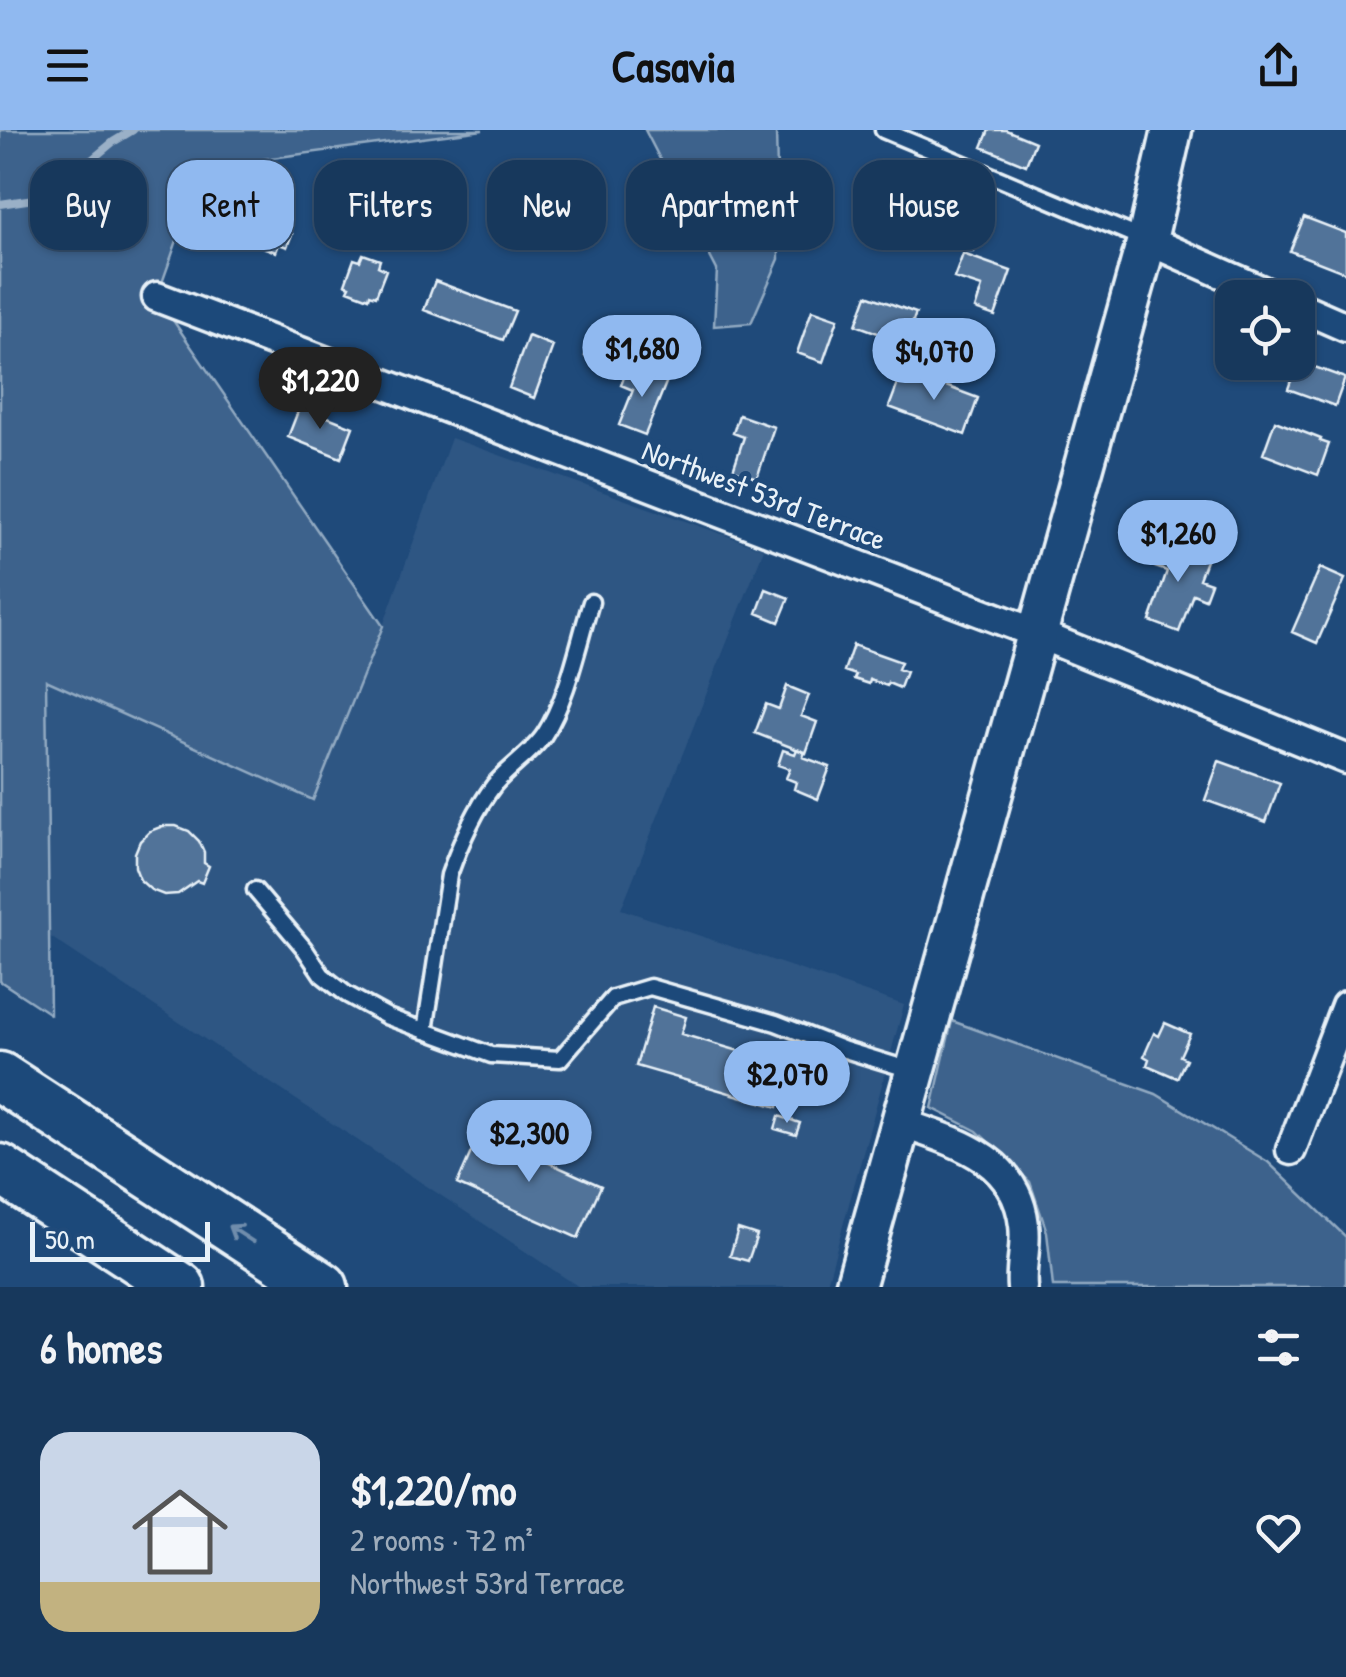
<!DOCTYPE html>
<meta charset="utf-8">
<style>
:root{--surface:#17385c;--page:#203f62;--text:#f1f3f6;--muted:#9eacbb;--line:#365272;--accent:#90b9f0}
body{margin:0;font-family:"Patrick Hand",sans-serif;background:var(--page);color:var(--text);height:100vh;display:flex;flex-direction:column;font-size:38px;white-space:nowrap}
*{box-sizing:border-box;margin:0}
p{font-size:32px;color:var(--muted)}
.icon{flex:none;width:55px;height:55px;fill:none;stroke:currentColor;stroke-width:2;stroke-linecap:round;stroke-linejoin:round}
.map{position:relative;height:1157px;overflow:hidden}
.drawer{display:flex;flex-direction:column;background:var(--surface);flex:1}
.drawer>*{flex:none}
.top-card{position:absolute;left:30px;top:30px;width:1288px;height:90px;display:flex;gap:20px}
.tools{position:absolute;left:1215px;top:150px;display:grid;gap:20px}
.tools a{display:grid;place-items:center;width:100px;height:100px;border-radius:20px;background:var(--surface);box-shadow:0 2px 8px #0004,0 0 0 2px var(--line);font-size:50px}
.scale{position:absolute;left:30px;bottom:25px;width:180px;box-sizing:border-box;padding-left:10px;border:5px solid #e8f1f8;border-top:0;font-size:28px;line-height:35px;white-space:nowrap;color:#e8f1f8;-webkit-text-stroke:8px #1f4a7a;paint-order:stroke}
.price{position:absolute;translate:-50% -85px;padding:0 22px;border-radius:35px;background:var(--accent);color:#111;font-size:32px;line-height:65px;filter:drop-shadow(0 2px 5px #0008)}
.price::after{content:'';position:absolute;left:50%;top:60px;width:30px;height:22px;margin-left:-15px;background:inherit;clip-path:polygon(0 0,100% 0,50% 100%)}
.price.selected{background:#222;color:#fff}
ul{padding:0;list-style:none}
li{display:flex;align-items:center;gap:30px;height:250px;padding:0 40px}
li span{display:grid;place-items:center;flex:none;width:280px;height:200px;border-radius:30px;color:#555}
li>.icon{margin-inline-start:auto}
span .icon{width:120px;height:120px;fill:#fffc;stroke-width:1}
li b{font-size:42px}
h2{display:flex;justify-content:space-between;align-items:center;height:120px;padding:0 40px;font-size:42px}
.chip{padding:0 35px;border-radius:30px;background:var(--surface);box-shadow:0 2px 8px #0004,0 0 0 2px var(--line);font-size:35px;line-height:90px}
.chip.selected{background:var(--accent);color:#111}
header{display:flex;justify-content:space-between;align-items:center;height:130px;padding:0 40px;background:var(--accent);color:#111;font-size:45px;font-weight:800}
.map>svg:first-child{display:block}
</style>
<header><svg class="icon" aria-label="menu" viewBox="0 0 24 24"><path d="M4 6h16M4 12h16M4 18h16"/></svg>Casavia<svg class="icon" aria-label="share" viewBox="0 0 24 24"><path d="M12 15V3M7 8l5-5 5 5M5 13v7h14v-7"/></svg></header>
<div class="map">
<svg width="1346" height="1157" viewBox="0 0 1346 1157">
<rect width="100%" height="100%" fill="#1f4a7a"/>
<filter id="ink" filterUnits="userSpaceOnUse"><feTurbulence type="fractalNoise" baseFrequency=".01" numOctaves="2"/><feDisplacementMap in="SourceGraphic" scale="20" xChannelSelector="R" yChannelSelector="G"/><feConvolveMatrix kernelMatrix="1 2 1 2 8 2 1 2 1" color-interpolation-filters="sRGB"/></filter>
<g filter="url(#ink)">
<path fill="#2e5683" d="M451 308 764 419 621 779 904 875 826 1157H579L49 806 46 549 312 669 383 496Z"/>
<path fill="#3c628c" stroke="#92aac2" stroke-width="2.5" d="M0 0H483L203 37 157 167 383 496 313 670 46 550 50 884 0 851Z
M645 0H776L779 129 751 193 714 196 717 140Z
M952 891 1156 964 1268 1032 1346 1107V1157H1053L1047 1102 1030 1052 977 1001 932 978Z"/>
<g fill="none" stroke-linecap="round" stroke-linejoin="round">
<path stroke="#9ab0c7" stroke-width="8" d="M0 74 47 67 113 12 133 0"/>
</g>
<path fill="#517399" stroke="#e8f1f8" stroke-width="2.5" d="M989 0H1006L1035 12 1026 35 982 17Z
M866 47 899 59 889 86 856 74Z
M233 67 289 88 284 101 292 104 287 117 279 114 276 122 220 102Z
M1304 87 1346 103V143L1290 121Z
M947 90 981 103 974 122 940 110Z
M363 124 380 130 378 136 386 140 376 166 370 164 369 168 348 160 350 156 345 154 354 129 360 131Z
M963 124 1011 141 995 186 975 179 982 157 954 148Z
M435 151 515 181 503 210 424 180Z
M867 165 916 183 905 213 856 195Z
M812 180 838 189 823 232 797 223Z
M613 198 641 210 629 238 601 226Z
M528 206 553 216 534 268 509 258Z
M593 206 607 212 599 232 585 226Z
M1298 231 1345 248 1335 276 1288 259Z
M643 238 668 248 645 305 619 295 633 260 621 255 626 242 639 247Z
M903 240 978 268 965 305 889 277Z
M300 276 353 297 341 328 288 307Z
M739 285 774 297 757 348 733 340 744 307 733 303Z
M1275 291 1321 309 1320 311 1329 314 1318 345 1263 324Z
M1165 411 1207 428 1199 449 1211 453 1205 469 1193 464 1179 502 1150 491 1167 441 1155 437Z
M1320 438 1345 449 1317 513 1292 502Z
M766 459 789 468 779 492 757 483Z
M853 515 901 532 898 539 906 542 900 558 888 553 887 556 870 550 869 554 854 549 856 545 844 541Z
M787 556 809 565 801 586 817 592 806 623 755 603 766 574 779 579Z
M797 619 805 622 803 627 830 637 818 669 794 659 796 652 786 648 790 639 778 635 783 620 795 624Z
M1219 631 1280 653 1266 692 1205 670Z
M163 696H176L189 701 199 711 204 722V733L209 736 202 753 197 751 178 764 164 765 151 760 140 750 135 737V723L140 711 150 701Z
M653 877 686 887 681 904 790 936 778 977 636 936Z
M1165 893 1190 904 1180 926 1186 929 1177 948 1147 935 1149 929 1144 926 1154 903 1159 906Z
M779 986 800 993 796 1005 775 999Z
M480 1002 601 1056 578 1108 457 1054Z
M738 1099 757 1105 748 1131 730 1126Z"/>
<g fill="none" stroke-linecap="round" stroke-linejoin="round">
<g stroke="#e8f1f8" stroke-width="21">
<path id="lane" d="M883 0 1146 110
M255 760 304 818 322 845 346 864 388 887 491 925 560 929 613 868 650 857 776 893 845 920 914 941
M425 901 449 745C460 714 474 681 494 655 509 637 531 624 544 605 568 568 578 514 591 472"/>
</g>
<g stroke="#e8f1f8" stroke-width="35">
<path id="street" d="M1147 110 1278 168
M157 167 1038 504 1346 629
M1298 176 1346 197
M901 993C956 1012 1016 1027 1024 1095 1027 1116 1020 1136 1022 1157
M1291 1020 1346 876"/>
</g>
<g stroke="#e8f1f8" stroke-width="45">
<path id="secondary" d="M855 1157 1147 110 1172 0"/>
</g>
<g stroke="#e8f1f8" stroke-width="55">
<path id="highway" d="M0 947 323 1157
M0 1039 180 1157"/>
</g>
<use href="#lane" stroke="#1f4a7a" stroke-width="14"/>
<use href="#street" stroke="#1f4a7a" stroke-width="28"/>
<use href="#secondary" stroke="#1f4a7a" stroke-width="38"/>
<use href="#highway" stroke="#1f4a7a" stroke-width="48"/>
</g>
<defs><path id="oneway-shaft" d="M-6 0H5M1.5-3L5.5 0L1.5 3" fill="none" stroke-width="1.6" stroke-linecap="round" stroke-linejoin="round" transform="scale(2.5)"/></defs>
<use stroke="#6f8dac" href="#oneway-shaft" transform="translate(241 1104) rotate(-147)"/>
</g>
<g text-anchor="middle" stroke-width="10" stroke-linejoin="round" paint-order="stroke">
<g font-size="30" fill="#e8f1f8" stroke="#1f4a7a">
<text transform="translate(764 365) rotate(21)" y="10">Northwest 53rd Terrace</text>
</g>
</g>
</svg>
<div class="tools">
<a><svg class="icon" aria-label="locate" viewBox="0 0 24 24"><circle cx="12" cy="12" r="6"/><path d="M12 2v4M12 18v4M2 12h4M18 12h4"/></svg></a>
</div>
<div class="scale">50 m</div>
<b class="price" style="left:642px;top:270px">$1,680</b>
<b class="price" style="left:934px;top:273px">$4,070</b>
<b class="price selected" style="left:320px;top:302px">$1,220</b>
<b class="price" style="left:1178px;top:455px">$1,260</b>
<b class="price" style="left:787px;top:996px">$2,070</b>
<b class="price" style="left:529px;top:1055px">$2,300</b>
<div class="top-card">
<a class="chip">Buy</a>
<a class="chip selected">Rent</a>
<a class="chip">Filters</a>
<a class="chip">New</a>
<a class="chip">Apartment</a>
<a class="chip">House</a>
</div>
</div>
<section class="drawer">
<h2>6 homes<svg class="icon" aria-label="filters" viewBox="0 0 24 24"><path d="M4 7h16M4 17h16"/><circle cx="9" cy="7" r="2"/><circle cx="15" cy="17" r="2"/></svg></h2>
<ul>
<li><span style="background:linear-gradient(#c9d6e8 75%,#c2b280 0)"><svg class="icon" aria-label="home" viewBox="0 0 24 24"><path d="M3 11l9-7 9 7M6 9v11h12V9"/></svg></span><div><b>$1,220/mo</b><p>2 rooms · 72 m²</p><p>Northwest 53rd Terrace</p></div><svg class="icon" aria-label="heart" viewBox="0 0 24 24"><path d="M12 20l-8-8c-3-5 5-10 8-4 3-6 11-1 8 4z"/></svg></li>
</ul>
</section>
